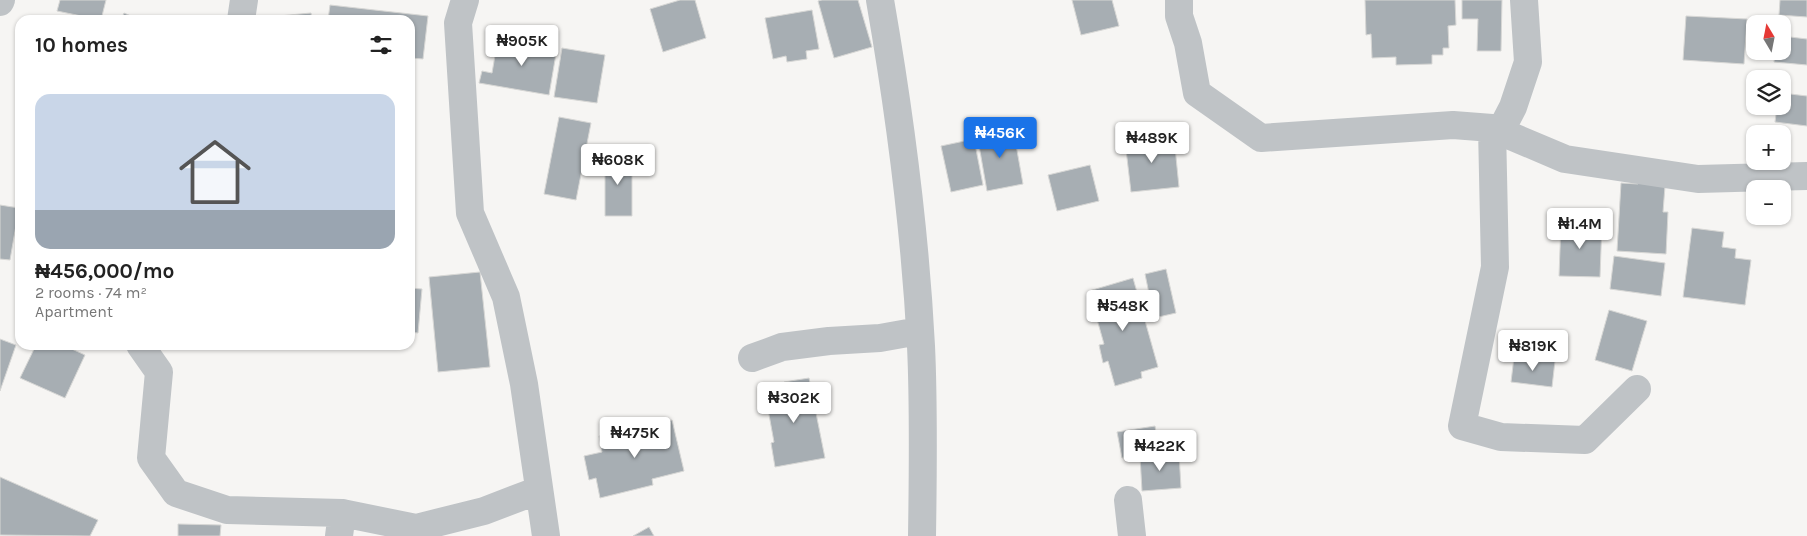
<!DOCTYPE html>
<meta charset="utf-8">
<style>
:root{--surface:#fff;--page:#f2f2f2;--text:#222;--muted:#767676;--line:#e0e0e0;--accent:#1a73e8}
body{margin:0;font-family:Karla,sans-serif;background:var(--page);color:var(--text);height:100vh;display:flex;flex-direction:column;font-size:19px;white-space:nowrap}
*{box-sizing:border-box;margin:0}
p{font-size:16px;color:var(--muted)}
.icon{flex:none;width:28px;height:28px;fill:none;stroke:currentColor;stroke-width:2;stroke-linecap:round;stroke-linejoin:round}
.map{position:relative;flex:1;overflow:hidden}
.side{position:absolute;left:15px;top:15px;width:400px;height:335px;display:flex;flex-direction:column;background:var(--surface);border-radius:15px;box-shadow:0 1px 4px #0004}
.side>*{flex:none}
.needle{width:32px;rotate:350deg}
.buttons{position:absolute;left:1746px;top:15px;display:grid;gap:10px}
.buttons a{display:grid;place-items:center;width:45px;height:45px;border-radius:10px;background:var(--surface);box-shadow:0 1px 4px #0004;font-size:25px}
.price{position:absolute;translate:-50% -42px;padding:0 11px;border-radius:5px;background:#fff;color:#222;font-size:16px;line-height:32px;filter:drop-shadow(0 1px 2px #0008)}
.price::after{content:'';position:absolute;left:50%;top:30px;width:15px;height:11px;margin-left:-8px;background:inherit;clip-path:polygon(0 0,100% 0,50% 100%)}
.price.on{background:var(--accent);color:#fff}
ul{padding:0;list-style:none}
li{display:grid;align-content:center;gap:10px;height:265px;padding:0 20px}
li+li{border-top:1px solid var(--line)}
li span{display:grid;place-items:center;height:155px;border-radius:15px;color:#555}
li>.icon{margin-inline-start:auto}
span .icon{width:90px;height:90px;fill:#fffc;stroke-width:1}
li b{font-size:21px}
h2{display:flex;justify-content:space-between;align-items:center;height:60px;padding:0 20px;font-size:21px}
.map>svg:first-child{display:block}
</style>
<div class="map">
<svg width="1807" height="536" viewBox="0 0 1807 536">
<rect width="100%" height="100%" fill="#f6f5f3"/>
<path fill="#a7aeb3" stroke="#d7d7d5" d="M60 0H106L101 20 57 11Z
M680 0H695L706 38 663 52 650 9Z
M822 0H858L872 47 834 58 818 1Z
M1072 0H1112L1119 26 1081 35Z
M1365 0H1455L1456 25 1448 26 1449 48H1443V55H1432V64L1396 65V57L1372 58 1371 34 1366 35Z
M1462 0H1502L1501 51H1477L1478 19H1462Z
M1780 0H1807V17L1779 15Z
M330 5 428 16 423 59 410 58V20H328Z
M812 10 819 49 806 51 807 59 787 62 786 56 773 59 765 18Z
M124 13 140 20H121Z
M311 13 312 20H268V17Z
M1686 16 1747 19 1744 64 1683 60Z
M1782 36 1807 39V65L1774 62 1775 51H1782Z
M498 38 557 48 549 95 479 83 482 71 492 73Z
M562 48 605 55 597 103 554 97Z
M1782 93 1807 96V126L1775 122 1777 106H1782Z
M559 117 591 123 576 200 544 194Z
M1013 128 1023 184 987 191 977 134Z
M1174 137 1179 187 1131 192 1125 141Z
M974 139 983 185 951 192 941 146Z
M605 155H632V216H605Z
M1090 165 1099 201 1057 211 1048 175Z
M1638 178 1665 186 1663 212H1668L1666 254 1617 251 1621 183 1638 184Z
M0 205 19 208 10 260 0 259Z
M1561 222 1602 223 1600 277 1559 276Z
M1692 228 1724 232 1722 247 1736 249 1735 258 1751 260 1745 305 1683 297Z
M1614 256 1665 263 1661 296 1610 289Z
M1166 269 1176 313 1154 318 1145 274Z
M480 272 490 367 438 372 429 277Z
M1133 278 1158 367 1141 372 1142 378 1115 386 1108 361 1103 363 1099 345 1104 344 1089 291Z
M410 288 422 289 418 333 410 332Z
M1609 310 1647 321 1632 371 1595 360Z
M0 339 16 345 0 391Z
M36 345H63L85 355 65 398 20 378Z
M1514 357 1555 361 1552 387 1511 382Z
M809 378 825 458 775 467 771 443 774 442 765 393 785 388 784 382Z
M672 420 684 471 652 479 653 485 600 498 596 478 589 480 584 456 602 452 599 436Z
M1155 426 1159 451 1122 458 1117 432Z
M1179 453 1181 488 1142 491 1140 456Z
M0 477 98 520 90 536 0 535Z
M178 524 221 525 220 536H178Z
M649 527 654 536H633Z"/>
<g fill="none" stroke-linecap="round" stroke-linejoin="round">
<path stroke="#bfc3c6" stroke-width="28" d="M465 0 458 23 470 213 506 297 524 384 546 536
M880 0C900 115 915 230 921 346 924 409 923 473 922 536
M1179 0V16L1188 43 1197 93 1261 138 1453 125 1492 128 1565 159 1698 179 1807 176
M0 2 1 0
M241 20 244 0
M1492 128 1495 267 1462 426 1501 437 1585 440 1637 389
M1500 132 1513 107 1528 62 1524 0
M140 345 159 372 151 458 176 493 227 510 342 513 416 528 484 511 539 490
M752 358 782 347 829 341 880 338 919 331
M1128 500 1132 536
M339 536 342 513"/>
</g>
</svg>
<div class="buttons">
<a><svg class="needle" viewBox="-14 -14 28 28"><path d="M0-13l5 13h-10z" fill="#e53935"/><path d="M0 13l5-13h-10z" fill="#767676"/></svg></a>
<a><svg class="icon" aria-label="layers" viewBox="0 0 24 24"><path d="M12 4l9 5-9 5-9-5zM3 14l9 5 9-5"/></svg></a>
<a>+</a>
<a>−</a>
</div>
<b class="price" style="left:522px;top:67px">₦905K</b>
<b class="price on" style="left:1000px;top:159px">₦456K</b>
<b class="price" style="left:1152px;top:164px">₦489K</b>
<b class="price" style="left:618px;top:186px">₦608K</b>
<b class="price" style="left:1580px;top:250px">₦1.4M</b>
<b class="price" style="left:1123px;top:332px">₦548K</b>
<b class="price" style="left:1533px;top:372px">₦819K</b>
<b class="price" style="left:794px;top:424px">₦302K</b>
<b class="price" style="left:635px;top:459px">₦475K</b>
<b class="price" style="left:1160px;top:472px">₦422K</b>
<section class="side">
<h2>10 homes<svg class="icon" aria-label="filters" viewBox="0 0 24 24"><path d="M4 7h16M4 17h16"/><circle cx="9" cy="7" r="2"/><circle cx="15" cy="17" r="2"/></svg></h2>
<ul>
<li><span style="background:linear-gradient(#c9d6e8 75%,#9aa5b1 0)"><svg class="icon" aria-label="home" viewBox="0 0 24 24"><path d="M3 11l9-7 9 7M6 9v11h12V9"/></svg></span><div><b>₦456,000/mo</b><p>2 rooms · 74 m²</p><p>Apartment</p></div></li>
</ul>
</section>
</div>
